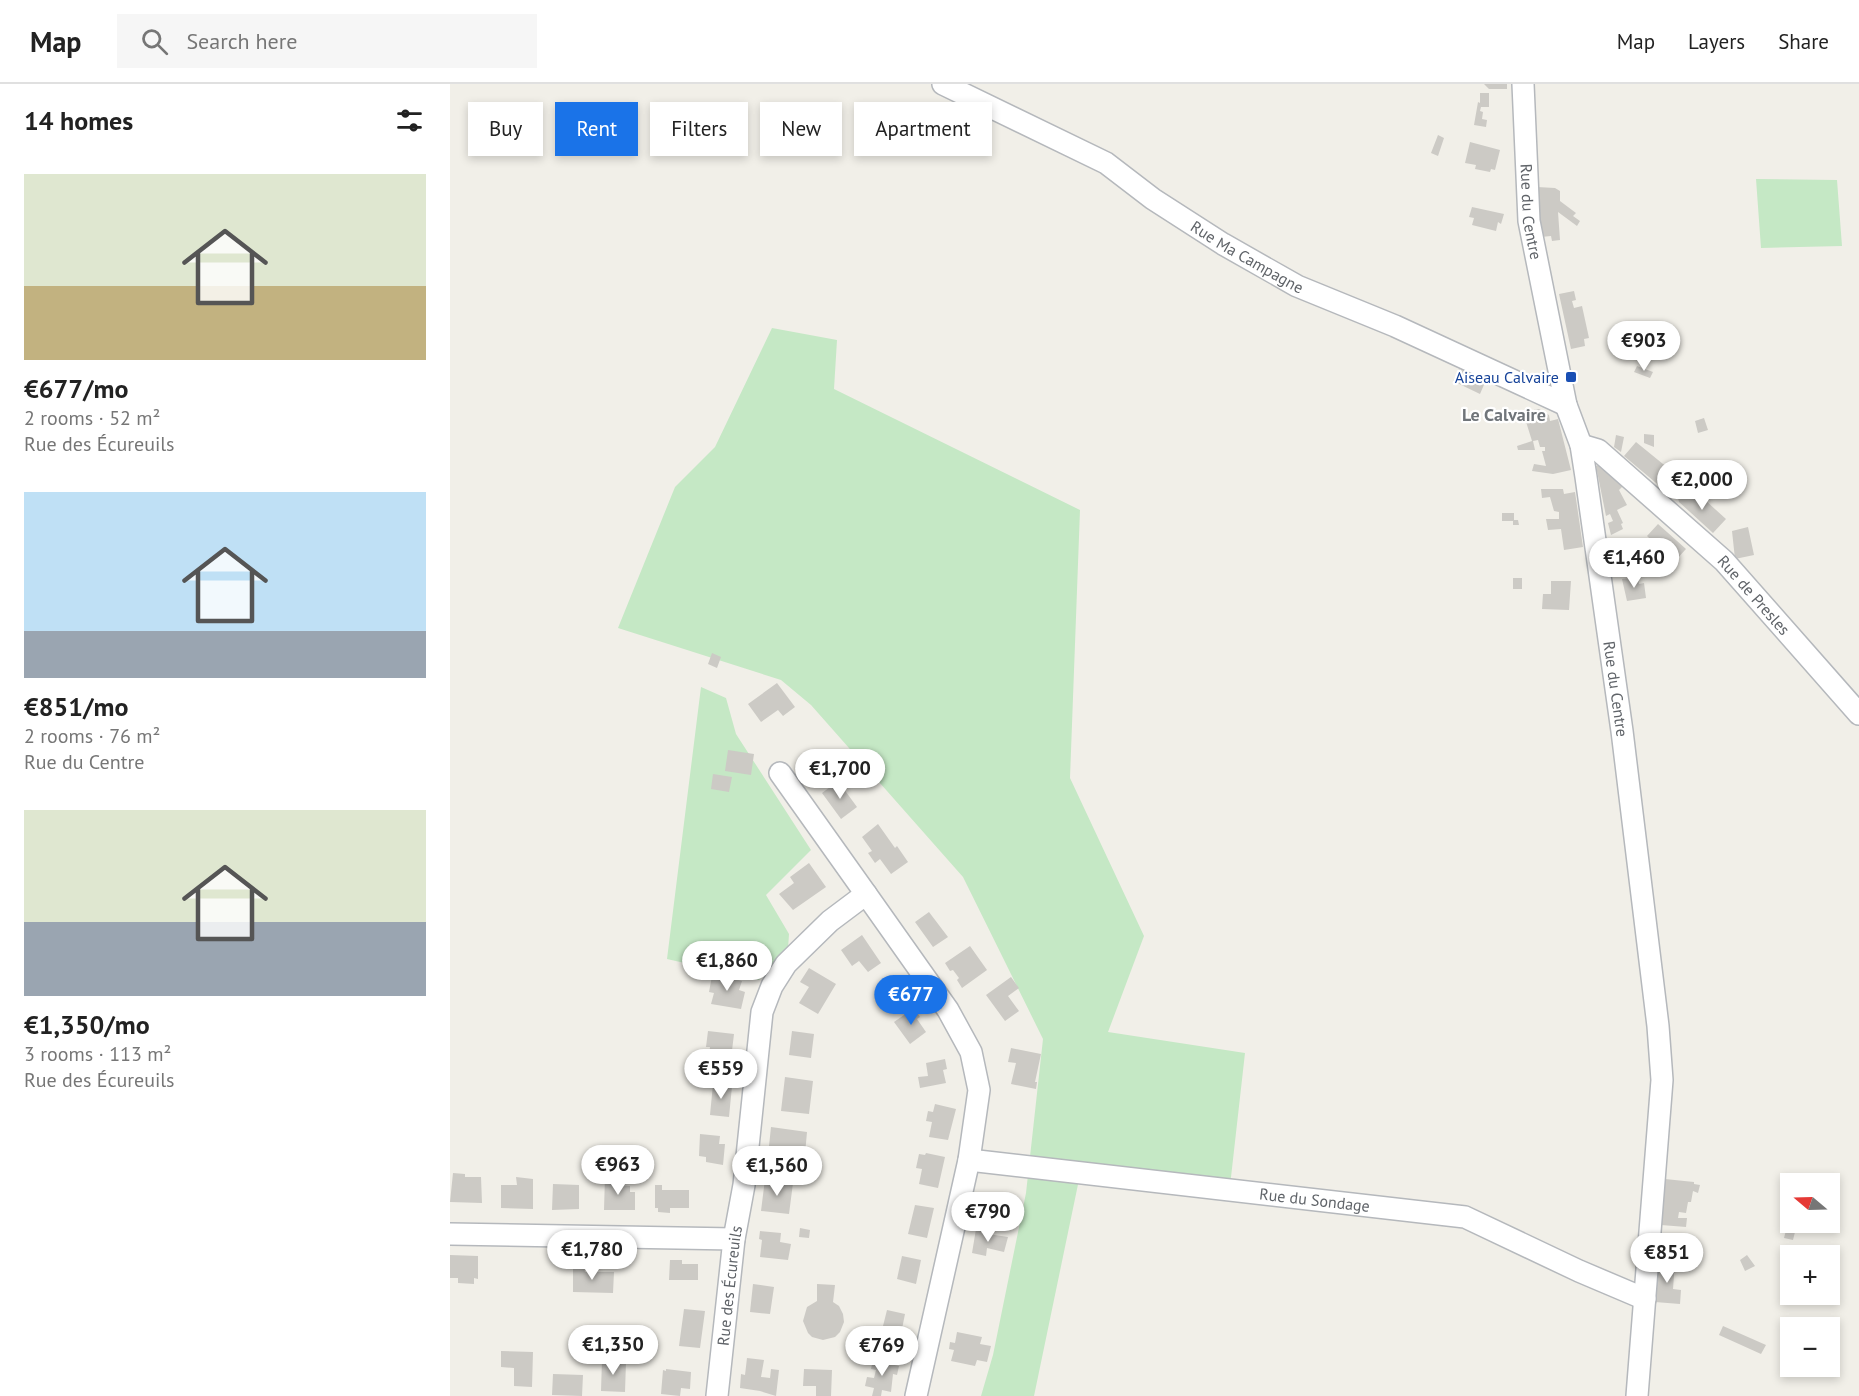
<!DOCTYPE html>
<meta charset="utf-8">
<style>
:root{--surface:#fff;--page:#f6f6f6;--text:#222;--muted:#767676;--line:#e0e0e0;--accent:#1a73e8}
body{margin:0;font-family:"PT Sans",sans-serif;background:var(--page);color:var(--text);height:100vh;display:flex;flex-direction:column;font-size:22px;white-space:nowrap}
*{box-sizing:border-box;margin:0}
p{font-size:20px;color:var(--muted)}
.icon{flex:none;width:33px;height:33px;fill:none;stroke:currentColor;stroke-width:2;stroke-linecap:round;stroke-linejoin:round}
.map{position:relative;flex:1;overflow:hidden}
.details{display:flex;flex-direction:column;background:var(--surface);width:450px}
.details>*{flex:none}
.guide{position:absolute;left:18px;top:18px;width:570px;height:54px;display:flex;gap:12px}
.needle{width:39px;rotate:289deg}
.tools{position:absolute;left:1330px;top:1089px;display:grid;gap:12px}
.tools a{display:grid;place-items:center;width:60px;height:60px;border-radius:0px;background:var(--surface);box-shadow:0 3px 9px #0003;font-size:30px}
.price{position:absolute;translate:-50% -51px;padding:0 14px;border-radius:21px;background:#fff;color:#222;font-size:20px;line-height:39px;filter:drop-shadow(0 2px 3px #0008)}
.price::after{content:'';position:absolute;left:50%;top:36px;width:18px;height:14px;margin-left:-9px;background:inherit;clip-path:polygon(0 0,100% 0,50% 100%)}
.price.selected{background:var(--accent);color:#fff}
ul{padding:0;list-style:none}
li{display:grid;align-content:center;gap:12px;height:318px;padding:0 24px}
li span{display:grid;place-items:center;height:186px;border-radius:0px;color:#555}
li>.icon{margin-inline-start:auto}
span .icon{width:108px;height:108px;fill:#fffc;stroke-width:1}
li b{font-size:26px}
h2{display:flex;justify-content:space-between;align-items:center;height:72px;padding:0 24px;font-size:26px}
.chip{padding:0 21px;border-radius:0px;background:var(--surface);box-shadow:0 3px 9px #0003;font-size:21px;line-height:54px}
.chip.selected{background:var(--accent);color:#fff}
header{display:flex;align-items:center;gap:36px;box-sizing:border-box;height:84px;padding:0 30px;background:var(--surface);border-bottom:2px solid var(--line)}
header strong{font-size:28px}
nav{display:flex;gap:33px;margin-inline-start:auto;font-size:21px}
.search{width:420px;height:54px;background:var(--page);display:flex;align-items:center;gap:15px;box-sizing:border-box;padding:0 21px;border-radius:0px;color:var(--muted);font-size:22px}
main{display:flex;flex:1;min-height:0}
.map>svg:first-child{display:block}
</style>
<header>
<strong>Map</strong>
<div class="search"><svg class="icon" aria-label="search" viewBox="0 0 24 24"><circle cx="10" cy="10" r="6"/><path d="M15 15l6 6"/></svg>Search here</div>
<nav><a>Map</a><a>Layers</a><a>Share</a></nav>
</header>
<main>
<section class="details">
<h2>14 homes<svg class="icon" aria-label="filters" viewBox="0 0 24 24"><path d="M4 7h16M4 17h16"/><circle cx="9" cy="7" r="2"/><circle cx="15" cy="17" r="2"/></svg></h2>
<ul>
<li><span style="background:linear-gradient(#dfe7d0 60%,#c2b280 0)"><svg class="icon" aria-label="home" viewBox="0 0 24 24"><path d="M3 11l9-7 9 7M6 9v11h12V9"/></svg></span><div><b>€677/mo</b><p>2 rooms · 52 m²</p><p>Rue des Écureuils</p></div></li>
<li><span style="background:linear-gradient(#bfe0f5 75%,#9aa5b1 0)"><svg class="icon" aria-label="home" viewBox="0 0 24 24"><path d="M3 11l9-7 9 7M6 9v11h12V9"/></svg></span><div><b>€851/mo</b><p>2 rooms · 76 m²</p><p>Rue du Centre</p></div></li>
<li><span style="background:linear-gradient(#dfe7d0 60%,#9aa5b1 0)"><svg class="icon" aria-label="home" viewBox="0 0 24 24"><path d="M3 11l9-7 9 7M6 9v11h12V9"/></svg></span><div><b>€1,350/mo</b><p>3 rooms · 113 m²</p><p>Rue des Écureuils</p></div></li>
</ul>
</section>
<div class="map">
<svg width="1409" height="1312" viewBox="0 0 1409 1312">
<rect width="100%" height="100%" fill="#f1efe8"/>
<path fill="#c5e8c5" d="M1306 95 1387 96 1392 162 1311 164Z
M322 244 387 256 384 305 630 426 620 694 694 852 658 948 795 969 780 1102 631 1086 584 1312H531L543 1271 576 1109 593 955 513 793 361 621 331 596 168 544 225 403 265 363Z
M251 603 276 614 286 650 361 766 316 811 339 850 338 865 309 896 217 875Z"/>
<path fill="#cccac5" d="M1034 0H1057V5H1039Z
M1030 9H1039V23H1031L1030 27 1033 28 1032 35 1037 36 1036 43 1024 41 1028 18 1030 19Z
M988 51 994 54 988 72 981 69Z
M1020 58 1050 66 1045 86 1041 85 1040 88 1025 85 1026 81 1015 79Z
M1087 103 1105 104 1110 107V117L1126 129 1123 132 1130 137 1127 142 1108 128 1110 156 1102 157 1101 152 1091 153Z
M1022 123 1054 130 1051 140 1048 138 1046 147 1022 141 1024 134 1019 133Z
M1124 207 1126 216 1122 217 1124 224 1132 222 1139 254 1134 255 1135 262 1121 265 1109 210Z
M1187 282 1203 288 1200 294 1184 288Z
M1009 285 1036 296 1030 310 1003 297Z
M1089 325 1099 331 1100 337 1108 335 1121 386 1103 390 1082 387 1084 380 1096 382 1092 367H1095V363H1090L1088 356 1083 357 1085 366H1068L1067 362 1082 357 1073 328Z
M1254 334 1258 346 1248 349 1245 337Z
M1194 350 1204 351V363L1194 359Z
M1166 351 1174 353 1171 368 1164 363Z
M1186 358 1224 389 1221 394 1225 401 1218 409 1174 372Z
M1150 380 1175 400 1169 406 1177 421 1167 426 1173 439 1171 440 1173 445 1161 451 1158 439 1163 437 1160 430 1156 432 1146 382Z
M1091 405H1113L1114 410 1125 408 1133 463 1114 466 1111 445 1098 446 1096 435H1109V428L1104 427 1100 413 1092 414Z
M1235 407 1241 412 1245 407 1276 435 1263 449 1229 418 1228 414Z
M1052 429H1064V436H1068L1069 441H1063V437H1052Z
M1208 440 1236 465 1224 478 1197 452Z
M1298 443 1304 471 1285 475 1282 447Z
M1202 468 1206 482 1193 487 1188 473Z
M1188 493 1189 500 1194 499 1196 514 1177 517 1172 495Z
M1063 494H1072V505H1063Z
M1101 497H1121L1119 526 1092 525 1093 510H1101Z
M262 569 271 573 267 584 258 580Z
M327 599 345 623 333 632 328 626 311 638 298 620Z
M278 666 304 670 301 691 275 687Z
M263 690 282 693 279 708 261 705Z
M388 697 407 723 391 735 372 709Z
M428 740 445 764 447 762 458 778 441 790 430 775 425 779 418 769 422 767 412 753Z
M359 779 376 803 343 826 329 810 344 799 340 793Z
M479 828 498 853 483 863 465 838Z
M412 851 431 879 418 888 409 877 402 882 391 866Z
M520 862 537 886 512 904 507 896 509 894 503 886 500 887 495 879Z
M359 884 386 900 368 930 349 919 359 903 350 898Z
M269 891 292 897 289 906 295 908 291 925 261 920 264 909 259 908 262 892 268 893Z
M561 893 569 904 558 912 569 927 555 937 536 911Z
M464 924 470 933 467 935 476 948 460 960 444 938Z
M258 947 284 950 280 983 258 980 260 963H256Z
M342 947 364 950 361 974 339 971Z
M561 964 591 970 585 998H587L586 1005 561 1000 566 979 558 978Z
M495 975 497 985 493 986 496 999 470 1004 468 993 478 992 476 979Z
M335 993 363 997 359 1030 331 1027Z
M263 1000 282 1002 279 1033 260 1031Z
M485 1020 506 1025 498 1056 479 1053 482 1038 476 1037 478 1027 483 1028Z
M321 1043 357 1048 354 1081 336 1079 338 1064 319 1062Z
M250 1050 270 1052 269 1060H275L273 1081 256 1078V1073L249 1072Z
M476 1069 495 1073 488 1104 469 1100 472 1085 466 1084 469 1070 475 1071Z
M3 1089 15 1090V1093H31L32 1119 0 1118Z
M155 1092H165V1101L180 1102V1108H185V1126H154Z
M66 1093 83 1095V1125L51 1124V1101H67Z
M315 1095 343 1099 339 1130 311 1127Z
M1215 1095 1244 1098V1100L1250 1101 1248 1109 1243 1107 1241 1118H1238L1236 1129 1229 1128 1228 1134H1237L1236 1143 1211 1141Z
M103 1100 129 1101V1125L102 1126Z
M205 1101H212V1106H239V1124H220V1129L208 1128V1124H205Z
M465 1121 484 1124 477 1154 458 1150Z
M1342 1139 1353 1142 1352 1147 1345 1148 1343 1156 1334 1154 1336 1146 1340 1147Z
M350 1144 360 1146 359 1154 349 1153Z
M526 1145 532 1146 531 1149 558 1153 554 1168 537 1164 536 1172 522 1169Z
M310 1147 331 1149 330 1158 341 1160 338 1176 310 1173 312 1156 309 1155Z
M0 1171 28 1172V1195L24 1194V1200L8 1199V1194H0Z
M1297 1171 1305 1182 1295 1187 1290 1176Z
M452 1172 471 1176 466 1200 447 1195Z
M220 1176H232V1180H248V1196H219Z
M1209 1177 1225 1178 1223 1205 1231 1206 1230 1220 1205 1218Z
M123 1183H134L135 1188H164L163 1209 123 1208Z
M303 1200 324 1203 320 1230 300 1228Z
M367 1200 385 1201 383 1218 389 1222 393 1230 394 1238 390 1248 385 1253 373 1256 362 1253 358 1249 353 1237 357 1223 367 1217Z
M234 1225 255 1227 250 1264 229 1262Z
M437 1226 455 1230 451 1250 454 1251 451 1262 429 1258Z
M1273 1242 1316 1261 1311 1270 1269 1251Z
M507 1248 532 1253 530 1260 541 1262 537 1278 527 1276 525 1282 501 1277 504 1266 499 1265 500 1258 505 1259Z
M51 1267 83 1268 82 1303 64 1302V1284L51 1283Z
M297 1274 314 1276 311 1293 320 1294 321 1285 329 1286 326 1312 310 1307 290 1304 291 1290 295 1291Z
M152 1276 176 1278 175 1308 151 1307Z
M423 1276 449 1282 447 1291 443 1290 441 1308 432 1306 431 1312H422L424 1304 415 1302 417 1293 424 1294 426 1286 421 1285Z
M216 1285 241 1288 240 1305 231 1304 230 1312 211 1310 213 1286 216 1287Z
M354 1285 382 1286 381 1312H366V1302H353Z
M103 1290 133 1291 132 1312 102 1311Z"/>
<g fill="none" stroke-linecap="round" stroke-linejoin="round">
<g stroke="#b5b8bc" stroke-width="24">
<g id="minor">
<path id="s1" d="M493 0 656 79 703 115 773 160 847 202 945 242 1116 321"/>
<path id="s2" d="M1073 0 1079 137 1116 321 1131 361 1136 393 1172 647 1208 942 1212 996 1187 1312"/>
<path id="s3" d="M1131 361 1148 366 1274 477 1409 630"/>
<path d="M330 689 416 810"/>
<path id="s4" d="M519 1076 1015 1133 1129 1187 1195 1215"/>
<path d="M0 1150 284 1155"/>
<path id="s5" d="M267 1312 284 1155 294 1101 312 928 322 902 336 880 380 837 416 810 498 926 521 968 529 1006 519 1076 466 1312"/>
</g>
</g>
<use href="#minor" stroke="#fff" stroke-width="21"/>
</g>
<rect fill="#1a4fb4" stroke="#fff" stroke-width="2" x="1115" y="287" width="12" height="12" rx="3"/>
<g text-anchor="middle" stroke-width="4.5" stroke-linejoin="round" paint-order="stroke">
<g font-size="16" fill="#5f6368" stroke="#fff">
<text dy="6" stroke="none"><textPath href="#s2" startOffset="128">Rue du Centre</textPath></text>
<text dy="6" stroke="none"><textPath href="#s1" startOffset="351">Rue Ma Campagne</textPath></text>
<text dy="6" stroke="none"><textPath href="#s3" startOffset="231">Rue de Presles</textPath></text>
<text dy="6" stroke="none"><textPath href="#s2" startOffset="614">Rue du Centre</textPath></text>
<text dy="6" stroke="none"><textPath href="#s4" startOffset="348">Rue du Sondage</textPath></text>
<text dy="6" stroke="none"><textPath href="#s5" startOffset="111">Rue des Écureuils</textPath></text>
</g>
<g font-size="16" fill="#164399" stroke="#fff" text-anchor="end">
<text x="1109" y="299">Aiseau Calvaire</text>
</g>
<g font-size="18" font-weight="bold" fill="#70757a" stroke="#fff">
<text x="1054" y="337">Le Calvaire</text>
</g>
</g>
</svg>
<div class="tools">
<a><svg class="needle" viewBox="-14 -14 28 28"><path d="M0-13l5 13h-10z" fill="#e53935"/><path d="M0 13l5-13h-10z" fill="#767676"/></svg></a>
<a>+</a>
<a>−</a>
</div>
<b class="price" style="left:1194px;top:288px">€903</b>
<b class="price" style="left:1252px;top:427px">€2,000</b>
<b class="price" style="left:1184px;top:505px">€1,460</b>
<b class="price" style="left:390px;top:716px">€1,700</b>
<b class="price" style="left:277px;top:908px">€1,860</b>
<b class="price selected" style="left:461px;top:942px">€677</b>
<b class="price" style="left:271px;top:1016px">€559</b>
<b class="price" style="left:168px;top:1112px">€963</b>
<b class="price" style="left:327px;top:1113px">€1,560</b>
<b class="price" style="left:538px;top:1159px">€790</b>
<b class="price" style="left:142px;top:1197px">€1,780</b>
<b class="price" style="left:1217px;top:1200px">€851</b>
<b class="price" style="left:163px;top:1292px">€1,350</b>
<b class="price" style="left:432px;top:1293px">€769</b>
<div class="guide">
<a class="chip">Buy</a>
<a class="chip selected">Rent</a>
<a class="chip">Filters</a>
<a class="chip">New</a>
<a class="chip">Apartment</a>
</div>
</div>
</main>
